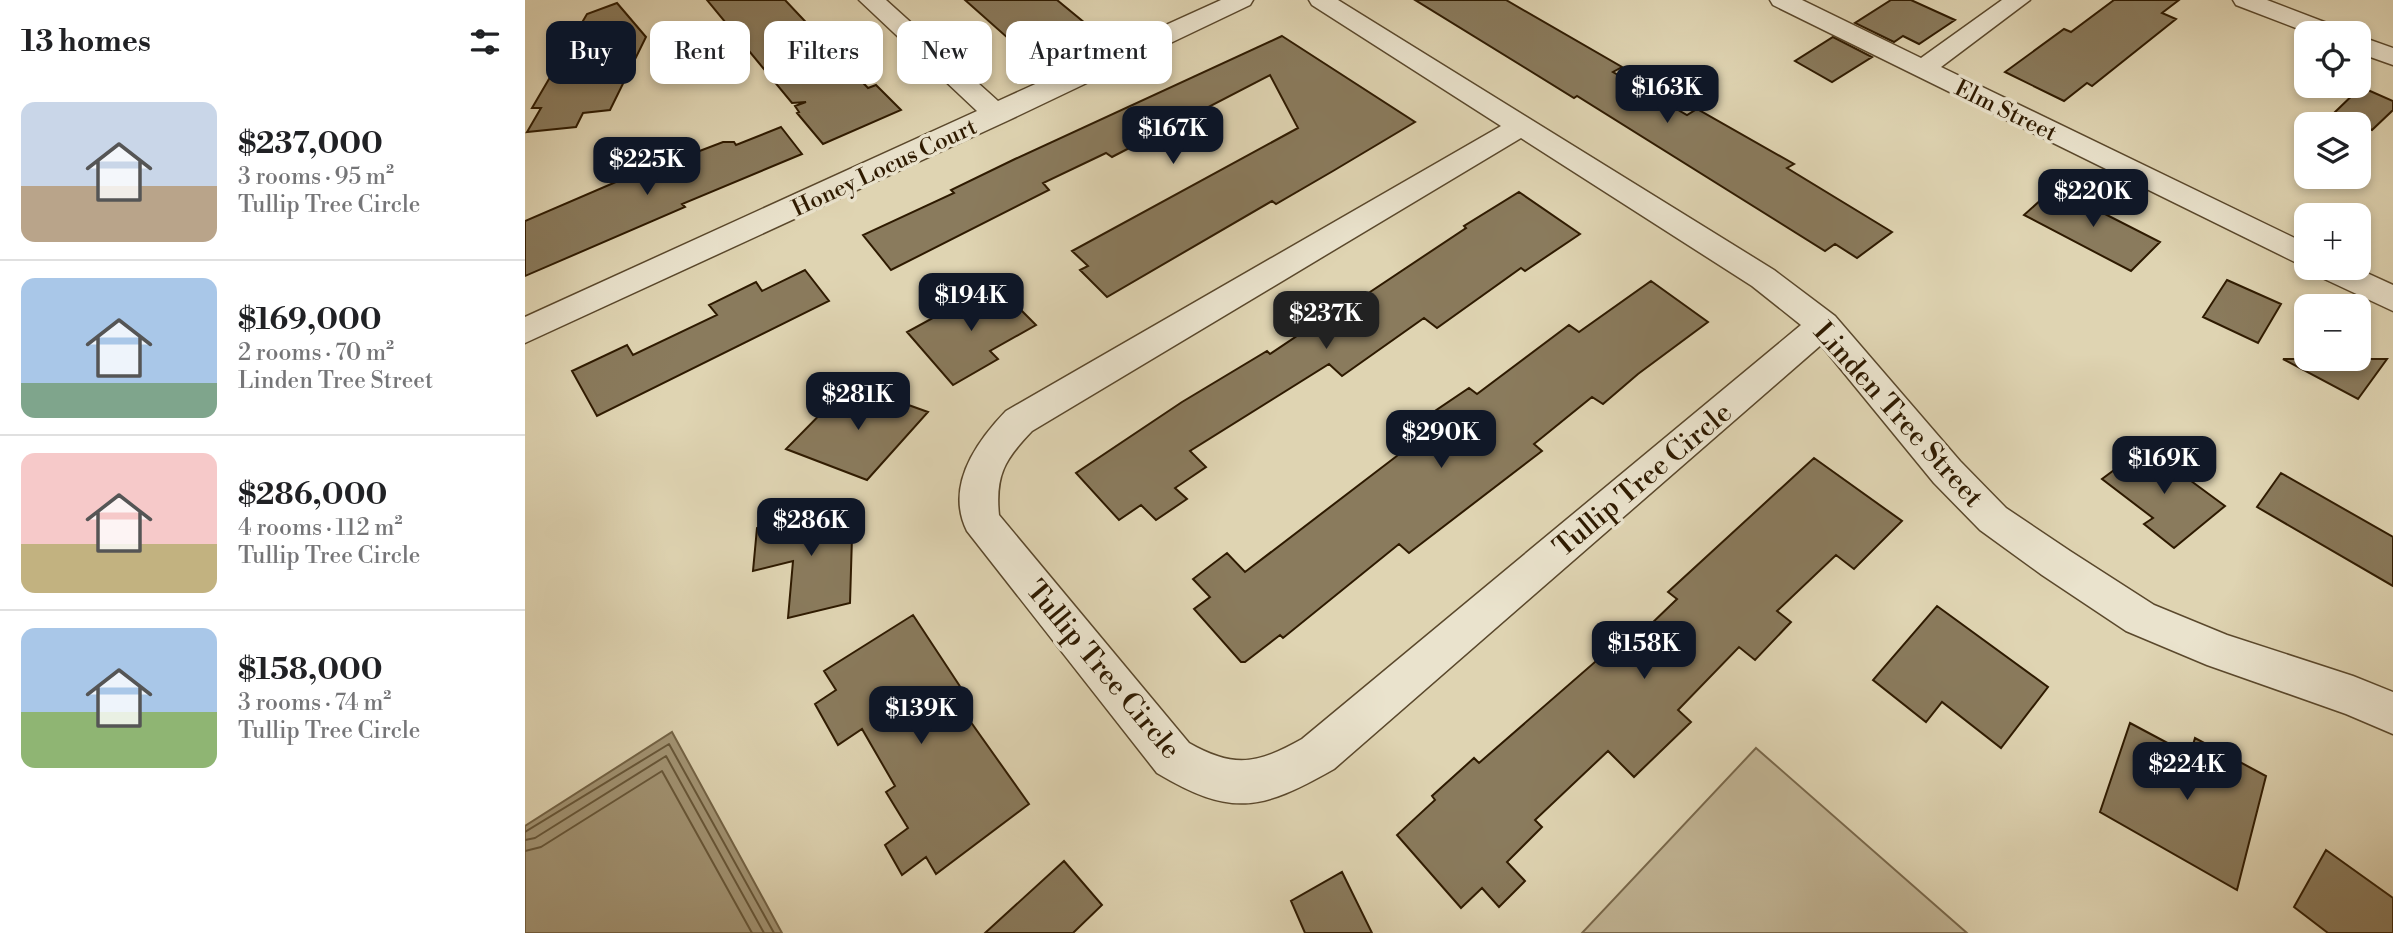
<!DOCTYPE html>
<meta charset="utf-8">
<style>
:root{--surface:#fff;--page:#f6f6f6;--text:#202124;--muted:#757577;--line:#e0e0e0;--accent:#111827}
body{margin:0;font-family:"Libre Bodoni",serif;background:var(--page);color:var(--text);height:100vh;display:flex;flex-direction:column;font-size:26px;white-space:nowrap}
*{box-sizing:border-box;margin:0}
p{font-size:23px;color:var(--muted)}
.icon{flex:none;width:38px;height:38px;fill:none;stroke:currentColor;stroke-width:2;stroke-linecap:round;stroke-linejoin:round}
.map{position:relative;flex:1;overflow:hidden}
.panel{display:flex;flex-direction:column;background:var(--surface);width:525px}
.panel>*{flex:none}
.top-card{position:absolute;left:21px;top:21px;width:665px;height:63px;display:flex;gap:14px}
.fabs{position:absolute;left:1769px;top:21px;display:grid;gap:14px}
.fabs a{display:grid;place-items:center;width:77px;height:77px;border-radius:14px;background:var(--surface);box-shadow:0 4px 10px #0003;font-size:35px}
.price{position:absolute;translate:-50% -60px;padding:0 16px;border-radius:14px;background:var(--accent);color:#fff;font-size:23px;line-height:46px;filter:drop-shadow(0 2px 4px #0008)}
.price::after{content:'';position:absolute;left:50%;top:42px;width:21px;height:16px;margin-left:-10px;background:inherit;clip-path:polygon(0 0,100% 0,50% 100%)}
.price.selected{background:#222;color:#fff}
ul{padding:0;list-style:none}
li{display:flex;align-items:center;gap:21px;height:175px;padding:0 21px}
li+li{border-top:2px solid var(--line)}
li span{display:grid;place-items:center;flex:none;width:196px;height:140px;border-radius:14px;color:#555}
li>.icon{margin-inline-start:auto}
span .icon{width:84px;height:84px;fill:#fffc;stroke-width:1}
li b{font-size:30px}
h2{display:flex;justify-content:space-between;align-items:center;height:84px;padding:0 21px;font-size:30px}
.pill{padding:0 24px;border-radius:14px;background:var(--surface);box-shadow:0 4px 10px #0003;font-size:24px;line-height:63px}
.pill.selected{background:var(--accent);color:#fff}
main{display:flex;flex:1;min-height:0}
.map>svg:first-child{display:block}
</style>
<main>
<section class="panel">
<h2>13 homes<svg class="icon" aria-label="filters" viewBox="0 0 24 24"><path d="M4 7h16M4 17h16"/><circle cx="9" cy="7" r="2"/><circle cx="15" cy="17" r="2"/></svg></h2>
<ul>
<li><span style="background:linear-gradient(#c9d6e8 60%,#b9a48a 0)"><svg class="icon" aria-label="home" viewBox="0 0 24 24"><path d="M3 11l9-7 9 7M6 9v11h12V9"/></svg></span><div><b>$237,000</b><p>3 rooms · 95 m²</p><p>Tullip Tree Circle</p></div></li>
<li><span style="background:linear-gradient(#a9c7e8 75%,#7fa58c 0)"><svg class="icon" aria-label="home" viewBox="0 0 24 24"><path d="M3 11l9-7 9 7M6 9v11h12V9"/></svg></span><div><b>$169,000</b><p>2 rooms · 70 m²</p><p>Linden Tree Street</p></div></li>
<li><span style="background:linear-gradient(#f6c9c9 65%,#c2b280 0)"><svg class="icon" aria-label="home" viewBox="0 0 24 24"><path d="M3 11l9-7 9 7M6 9v11h12V9"/></svg></span><div><b>$286,000</b><p>4 rooms · 112 m²</p><p>Tullip Tree Circle</p></div></li>
<li><span style="background:linear-gradient(#a9c7e8 60%,#8fb573 0)"><svg class="icon" aria-label="home" viewBox="0 0 24 24"><path d="M3 11l9-7 9 7M6 9v11h12V9"/></svg></span><div><b>$158,000</b><p>3 rooms · 74 m²</p><p>Tullip Tree Circle</p></div></li>
</ul>
</section>
<div class="map">
<svg width="1868" height="933" viewBox="0 0 1868 933">
<rect width="100%" height="100%" fill="#dfd4b2"/>
<filter id="stains"><feTurbulence type="fractalNoise" baseFrequency=".00286" numOctaves="4"/><feColorMatrix values="0 0 0 0 .2 0 0 0 0 .09 0 0 0 0 .02 0 0 0 .5 -.17"/></filter>
<radialGradient id="worn" r=".72"><stop offset=".6" stop-color="#630" stop-opacity="0"/><stop offset="1" stop-color="#630" stop-opacity=".3"/></radialGradient>
<path fill="#c1b494" stroke="#78674a" stroke-width="2" d="M1231 748 1442 933H1057Z"/>
<path fill="#a39575" stroke="#746446" stroke-width="2" d="M147 732 257 933H0V826Z"/>
<g fill="none" stroke-linecap="round" stroke-linejoin="round">
<path stroke="#68583a" stroke-width="2" d="M0 832 144 744 249 933
M0 840 10 838 141 756 239 933
M0 851 16 847 137 771 227 933"/>
</g>
<path fill="#8a7b5d" stroke="#2e1a00" stroke-width="2" d="M182 0H260L343 88 351 85 376 110 298 144 272 113 274 112 270 106 281 102 267 103Z
M440 0H532L566 28 502 55Z
M890 0H981L1097 67 1088 72 1162 115 1172 109 1269 164 1262 168 1367 232 1332 258 1310 244 1300 251 1052 96 1049 98Z
M1366 0H1386L1430 20 1394 44 1378 36 1369 42 1330 23Z
M1589 0H1654L1637 13 1651 19 1567 86 1562 83 1539 101 1480 72 1539 29 1546 32Z
M92 3 121 37 85 110 58 113 51 127 2 132 16 108H7L62 14Z
M757 36 890 122 808 171 751 204 747 201 582 297 555 270 563 266 547 251 773 128 745 75 587 157 581 153 518 183 524 190 366 270 338 235 429 193 426 190 490 159Z
M1308 37 1347 57 1307 82 1270 61Z
M1836 87 1868 101V110L1847 130 1809 113Z
M256 127 277 154 157 204 160 207 0 276V221L128 166 130 168 198 142H209L211 145Z
M1529 188 1635 242 1606 271 1499 215Z
M994 192 1055 234 1000 271 996 268 912 328 899 318 817 376 804 364 665 451 681 467 650 488 662 499 631 520 616 505 594 520 551 473 657 402 742 351 745 354 830 297 833 300 941 228 939 226Z
M280 270 304 301 72 416 47 371 102 345 108 355 192 315 184 305 231 282 237 291Z
M1702 280 1756 304 1733 343 1678 317Z
M1126 281 1183 322 1113 374 1078 404 1067 397 1009 444 1017 451 884 553 874 544 758 638 755 635 720 662H716L669 609 685 597 668 579 702 553 720 572 881 449 870 438 944 388 952 394 1044 325 1054 332Z
M470 284 511 325 465 351 473 359 428 385 382 332Z
M1758 359H1862L1833 399Z
M325 384 403 412 342 480 261 449Z
M1620 447 1700 506 1649 548 1619 524 1628 518 1577 479Z
M1289 458 1377 521 1329 569 1311 555 1252 611 1266 622 1230 660 1214 647 1153 710 1166 722 1109 777 1083 751 1010 820 1017 827 982 862 1000 881 974 907 957 888 936 908 872 835 910 800 907 796 949 758 954 763 1086 648 1094 655 1152 599 1143 592Z
M1756 473 1868 537V586L1732 507Z
M328 504 325 603 263 618 268 561 228 571 232 528Z
M1412 606 1523 687 1476 748 1417 702 1401 722 1348 680Z
M388 615 442 697 433 704 504 804 411 874 401 857 377 875 360 845 383 828 361 792 370 786 337 729 313 745 290 704 311 690 299 671Z
M1605 723 1665 755 1670 738 1741 776 1712 890 1575 812Z
M1801 850 1868 898V933H1803L1769 907Z
M539 861 577 905 548 933H460Z
M817 872 847 933H780L766 901Z"/>
<g fill="none" stroke-linecap="round" stroke-linejoin="round">
<g stroke="#5a482c" stroke-width="3">
<path id="street" d="M334 0H361L473 101 696 0H728L725 5 482 121 0 343V317L452 111Z
M784 0H813L1249 270 1310 316 1435 461 1481 508 1545 551 1629 605 1702 635 1828 676 1868 692V734L1821 714 1682 665 1601 631 1517 575 1455 530 1409 483 1296 345 809 769C735 811 706 817 632 773L442 531C420 487 451 442 481 411L976 126 787 5ZM996 138 1227 286 1276 325 777 739C732 764 710 769 664 743L474 515C470 475 480 459 507 431Z
M1245 0H1277L1396 58 1477 0H1505L1416 67 1782 244V268L1248 5Z
M1708 0H1742L1815 28 1819 33H1784L1711 5Z
M1834 36 1868 48V65L1834 53Z
M1788 268H1831L1868 285V311L1793 276Z"/>
</g>
<use href="#street" fill="#eae3cd" fill-rule="evenodd"/>
</g>
<g text-anchor="middle" stroke-width="7" stroke-linejoin="round" paint-order="stroke">
<g font-size="23" fill="#2e1a00" stroke="#eae3cd">
<text transform="translate(1481 110) rotate(26)" y="8">Elm Street</text>
<text transform="translate(359 167) rotate(-25)" y="8">Honey Locus Court</text>
</g>
<g font-size="28" fill="#2e1a00" stroke="#eae3cd">
<text transform="translate(1374 414) rotate(48)" y="10">Linden Tree Street</text>
<text transform="translate(1117 479) rotate(-40)" y="10">Tullip Tree Circle</text>
<text transform="translate(579 669) rotate(50)" y="10">Tullip Tree Circle</text>
</g>
</g>
<rect width="100%" height="100%" filter="url(#stains)"/>
<rect width="100%" height="100%" fill="url(#worn)"/>
</svg>
<div class="fabs">
<a><svg class="icon" aria-label="locate" viewBox="0 0 24 24"><circle cx="12" cy="12" r="6"/><path d="M12 2v4M12 18v4M2 12h4M18 12h4"/></svg></a>
<a><svg class="icon" aria-label="layers" viewBox="0 0 24 24"><path d="M12 4l9 5-9 5-9-5zM3 14l9 5 9-5"/></svg></a>
<a>+</a>
<a>−</a>
</div>
<b class="price" style="left:1142px;top:125px">$163K</b>
<b class="price" style="left:648px;top:166px">$167K</b>
<b class="price" style="left:122px;top:197px">$225K</b>
<b class="price" style="left:1568px;top:229px">$220K</b>
<b class="price" style="left:446px;top:333px">$194K</b>
<b class="price selected" style="left:801px;top:351px">$237K</b>
<b class="price" style="left:333px;top:432px">$281K</b>
<b class="price" style="left:916px;top:470px">$290K</b>
<b class="price" style="left:1639px;top:496px">$169K</b>
<b class="price" style="left:286px;top:558px">$286K</b>
<b class="price" style="left:1119px;top:681px">$158K</b>
<b class="price" style="left:396px;top:746px">$139K</b>
<b class="price" style="left:1662px;top:802px">$224K</b>
<div class="top-card">
<a class="pill selected">Buy</a>
<a class="pill">Rent</a>
<a class="pill">Filters</a>
<a class="pill">New</a>
<a class="pill">Apartment</a>
</div>
</div>
</main>
